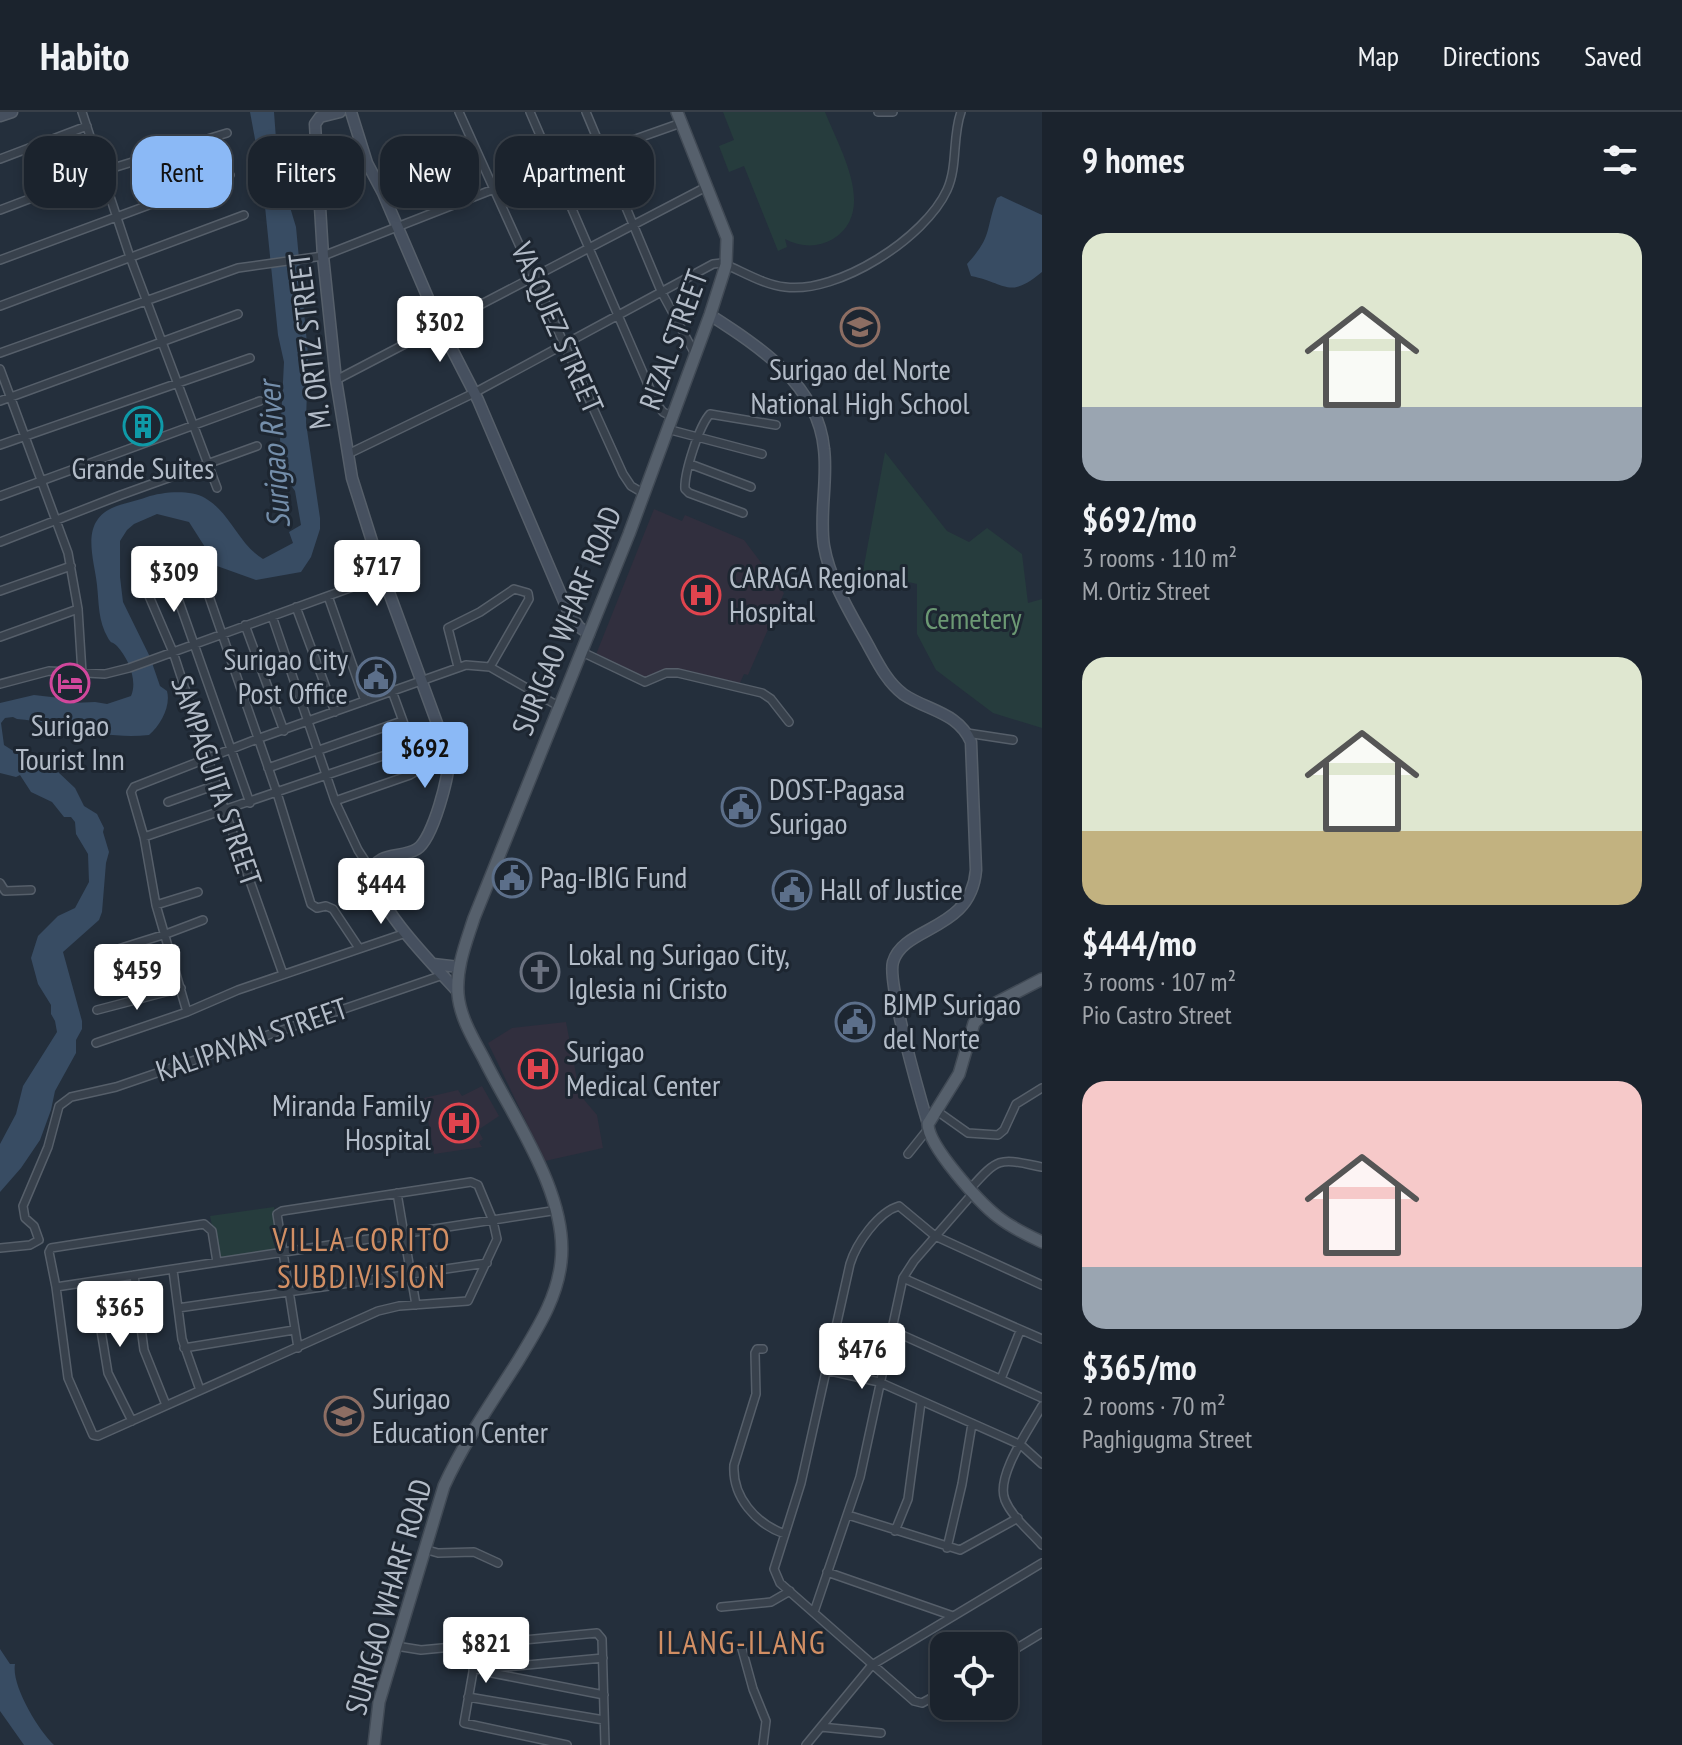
<!DOCTYPE html>
<meta charset="utf-8">
<style>
:root{--surface:#1b232d;--page:#282f39;--text:#f1f3f6;--muted:#a0a4aa;--line:#394049;--accent:#8bb9f6}
body{margin:0;font-family:"PT Sans Narrow",sans-serif;background:var(--page);color:var(--text);height:100vh;display:flex;flex-direction:column;font-size:30px;white-space:nowrap}
*{box-sizing:border-box;margin:0}
p{font-size:26px;color:var(--muted)}
.icon{flex:none;width:44px;height:44px;fill:none;stroke:currentColor;stroke-width:2;stroke-linecap:round;stroke-linejoin:round}
.map{position:relative;flex:1;overflow:hidden}
.panel{display:flex;flex-direction:column;background:var(--surface);width:640px}
.panel>*{flex:none}
.hud{position:absolute;left:24px;top:24px;width:760px;height:72px;display:flex;gap:16px}
.controls{position:absolute;left:930px;top:1520px;display:grid;gap:16px}
.controls a{display:grid;place-items:center;width:88px;height:88px;border-radius:16px;background:var(--surface);box-shadow:0 4px 12px #0003,0 0 0 2px var(--line);font-size:40px}
.price{position:absolute;translate:-50% -68px;padding:0 18px;border-radius:8px;background:#fff;color:#222;font-size:26px;line-height:52px;filter:drop-shadow(0 2px 4px #0008)}
.price::after{content:'';position:absolute;left:50%;top:48px;width:24px;height:18px;margin-left:-12px;background:inherit;clip-path:polygon(0 0,100% 0,50% 100%)}
.price.current{background:var(--accent);color:#111}
ul{padding:0;list-style:none}
li{display:grid;align-content:center;gap:16px;height:424px;padding:0 40px}
li span{display:grid;place-items:center;height:248px;border-radius:24px;color:#555}
li>.icon{margin-inline-start:auto}
span .icon{width:144px;height:144px;fill:#fffc;stroke-width:1}
li b{font-size:34px}
h2{display:flex;justify-content:space-between;align-items:center;height:96px;padding:0 40px;font-size:34px}
.chip{padding:0 28px;border-radius:24px;background:var(--surface);box-shadow:0 4px 12px #0003,0 0 0 2px var(--line);font-size:28px;line-height:72px}
.chip.current{background:var(--accent);color:#111}
header{display:flex;align-items:center;gap:48px;box-sizing:border-box;height:112px;padding:0 40px;background:var(--surface);border-bottom:2px solid var(--line)}
header strong{font-size:38px}
nav{display:flex;gap:44px;margin-inline-start:auto;font-size:28px}
main{display:flex;flex:1;min-height:0}
.map>svg:first-child{display:block}
</style>
<header>
<strong>Habito</strong>
<nav><a>Map</a><a>Directions</a><a>Saved</a></nav>
</header>
<main>
<div class="map">
<svg width="1042" height="1633" viewBox="0 0 1042 1633">
<rect width="100%" height="100%" fill="#242f3c"/>
<path fill="#312f3e" d="M654 397 682 409 685 403 744 428 784 481 748 563 744 562 739 573 690 559 667 558 648 567 595 545Z
M566 910 580 983 597 1003 603 1036 545 1049 488 931 512 916Z
M482 974 499 1004 478 1018 483 1027 479 1030 482 1035 434 1042 424 986 458 978 462 984Z"/>
<path fill="#263c3d" d="M723 0H825C839 36 878 99 833 127 818 136 800 135 785 127L787 135 778 139 744 54 729 60 719 34 734 28Z
M885 340 947 419 969 430 987 416 1022 442 1028 491 1042 487V616L993 601 936 558 917 522V472L863 459Z
M274 1095 280 1138 219 1148 210 1104Z"/>
<path fill="#384c63" d="M250 0H274L276 27 281 45 286 82 296 115 308 242 306 311 320 406V417L311 445 301 460 256 468 217 454 189 410 157 402 134 412 127 418 120 429V465L123 490 150 545 160 574 167 579C171 594 161 613 149 623 100 628 65 611 17 607L13 605 5 606 1 611 4 633 32 651 57 659 75 676 84 694 97 702 104 716 103 720 109 740 106 751 102 800 99 808 63 840 82 909V917L76 928V941L55 979 51 998 40 1028 21 1056 0 1080V1032L16 1002 23 974 57 920 55 909 51 902V893L38 872 31 846 38 824 58 804 75 796 89 770 88 742 76 722 75 710 71 705H64L52 690 31 680 20 663 16 665 0 661V591L34 583 60 586 72 591 95 590 107 592 131 584C138 568 128 546 117 534 111 528 112 533 108 526 98 509 99 491 97 473 94 446 80 411 112 396 123 391 136 389 147 385 161 380 190 377 205 386 231 401 238 432 263 447L293 431 289 420 301 413 295 379 286 366 280 328 284 250 278 223 262 65Z
M1001 84 1042 103V160C1008 188 1007 171 971 164L967 152C993 124 985 118 997 86Z
M0 1537 10 1552H15C11 1573 38 1618 54 1633H24L0 1599Z"/>
<g fill="none" stroke-linecap="round" stroke-linejoin="round">
<g stroke="#565f6a" stroke-width="10">
<path id="street" d="M82 0 130 145 217 376
M459 0 623 362 631 374 643 381
M530 0 656 291 663 300 671 304
M586 0 661 179 695 242
M878 0H893
M0 47 87 14
M0 98 103 59 227 21
M0 148 230 63
M0 194 244 103
M0 241 238 156 323 144 494 77 681 11
M0 257 68 441 78 497 82 561
M336 268 706 75
M0 289 238 202
M667 317 762 342
M0 333 250 246
M348 342 474 281 713 152 722 151C742 159 764 173 785 175 838 182 925 126 947 78 958 54 952 25 961 0
M690 352 751 375
M0 384 260 289
M743 401 689 381 685 377C684 361 699 314 710 302L776 313
M0 430 121 383 257 334
M164 447 250 691
M203 467 277 681 311 792 317 796 326 794 333 797 359 836
M146 477 173 540 225 699 283 862
M0 479 71 454
M328 484 365 589
M296 495 335 600
M272 504 335 689 358 738 371 758
M245 513 284 619
M0 525 78 497
M582 540 645 570 666 561H678L762 581 771 587 789 610
M458 555 448 516 480 500 514 477 528 481 529 487 490 555
M0 572 49 559 105 562 129 556 383 464
M967 621 1013 628
M268 656 402 609
M335 689 410 663 417 659 419 653 392 579
M168 690 216 673
M144 725 412 634
M0 771 5 779 31 778
M156 793 198 780
M406 821 238 878 187 900 156 793 144 725 131 680 134 675 257 627 466 553 490 555 560 595
M115 838 166 822 203 808
M104 868 173 848
M97 898 181 876
M96 931 187 900
M937 999 968 1021 998 1023 1004 1018 1016 992 1042 976
M908 1042 928 1017
M971 1076C1000 1043 1001 1047 1042 1055
M397 1081 416 1193
M0 1136 30 1133 39 1128 34 1114 25 1106 23 1094 48 1035 59 994 71 985 116 975 443 863
M217 1150 212 1119 204 1112 51 1136 49 1140 56 1175 68 1266 93 1323 98 1324 378 1199 399 1194 468 1189 497 1127 493 1109 478 1073 471 1070 282 1099 277 1102 298 1236
M173 1158 182 1227 200 1278
M134 1163 144 1238 166 1293
M903 1166 1042 1227
M93 1170 108 1261 132 1309
M56 1175 558 1098
M178 1196 487 1151
M891 1218 1042 1286
M184 1236 294 1218
M763 1237H757L755 1241 756 1282 734 1353C732 1385 756 1412 785 1422
M826 1258 879 1270 1021 1333 1042 1352
M1001 1267 1020 1219
M1042 1294C1030 1316 995 1364 1005 1388 1012 1405 1030 1419 1042 1433
M848 1403 960 1438 1018 1406
M895 1419 908 1387 921 1290
M947 1436 962 1372 972 1312
M424 1437 438 1441 474 1440 498 1451
M827 1460 953 1504
M721 1495 771 1490 790 1479
M814 1500 860 1365 903 1166 914 1149 974 1080
M478 1531 464 1611 567 1633
M396 1534 421 1538 597 1521 602 1527 605 1633
M742 1537 753 1577 766 1609 763 1633
M1004 1544 1042 1521
M473 1558 603 1546
M492 1561 604 1583
M944 1579 922 1591 914 1589 780 1471 774 1457 801 1371 850 1152C856 1132 878 1100 899 1094L935 1124 1042 1173
M468 1585 604 1608
M821 1615 881 1621
M806 1633 872 1553 1042 1451"/>
</g>
<g stroke="#565f6a" stroke-width="13">
<path id="secondary" d="M340 0 320 5 315 12 323 144 336 268 352 366 383 464 449 644C450 662 433 727 417 737 401 747 378 738 371 761 380 800 431 850 458 880
M351 0 367 51 383 81 440 214 478 288 568 499 579 515 589 522
M0 4 12 0
M710 203C760 235 818 273 824 337 828 369 819 402 824 434 830 469 851 502 868 533 878 551 887 570 903 582 928 599 958 600 971 630L976 758C971 820 904 813 893 850 887 871 920 985 928 1012
M433 852 459 855"/>
</g>
<g stroke="#414a55" stroke-width="14">
<path id="primary" d="M1042 867 994 892 974 911 959 962 928 1012C928 1034 980 1091 998 1105 1012 1116 1027 1123 1042 1130
M374 1633 379 1590 444 1374C464 1330 492 1290 518 1249 537 1217 557 1187 561 1150 569 1084 514 1007 485 949 474 928 460 906 458 882 456 855 466 831 474 806L629 422 710 203 726 153 727 126 677 0"/>
</g>
<use href="#street" stroke="#38414c" stroke-width="7"/>
<use href="#secondary" stroke="#46505f" stroke-width="10"/>
<use href="#primary" stroke="#56606c" stroke-width="11"/>
</g>
<defs>
<g id="school-ring" transform="scale(2)"><circle r="9.5" fill="#1d2631" stroke="#8d6e63" stroke-width="1.5"/><path d="M0-5L7-2L0 1L-7-2ZM-4 1L0 2.5L4 1V4Q0 6-4 4Z" fill="#8d6e63"/></g>
<g id="building-ring" transform="scale(2)"><circle r="9.5" fill="#1d2631" stroke="#0f9aa8" stroke-width="1.5"/><path d="M-4-6H4V6H1V3H-1V6H-4ZM-2.5-4.3h1.7v1.8h-1.7ZM.8-4.3h1.7v1.8H.8ZM-2.5-1h1.7V.8h-1.7ZM.8-1h1.7V.8H.8Z" fill="#0f9aa8"/></g>
<g id="hospital-ring" transform="scale(2)"><circle r="9.5" fill="#1d2631" stroke="#e0444e" stroke-width="1.5"/><path d="M-5-5h3v3.5h4V-5h3V5h-3V1.5h-4V5h-3Z" fill="#e0444e"/></g>
<g id="civic-ring" transform="scale(2)"><circle r="9.5" fill="#1d2631" stroke="#5c6f8a" stroke-width="1.5"/><path d="M-.6-6.5H3V-4.5H.6V-3L4-1V1h2V6H-6V1h2V-1L-.6-3ZM-1.2 2.5V6h2.4V2.5Z" fill="#5c6f8a"/></g>
<g id="hotel-ring" transform="scale(2)"><circle r="9.5" fill="#1d2631" stroke="#d1479c" stroke-width="1.5"/><path d="M-6-4.5h1.5V1H6V5H4.5V3h-9V5H-6ZM-4 0a1.8 1.8 0 1 1 3.6 0ZM.5 0V-2.5h3Q6-2.5 6 0Z" fill="#d1479c"/></g>
<g id="church-ring" transform="scale(2)"><circle r="9.5" fill="#1d2631" stroke="#6b7280" stroke-width="1.5"/><path d="M-1.2-6h2.4v3.5h3.3v2.4h-3.3V6h-2.4V-.1h-3.3v-2.4h3.3Z" fill="#6b7280"/></g>
<g id="university-ring" transform="scale(2)"><circle r="9.5" fill="#1d2631" stroke="#8d6e63" stroke-width="1.5"/><path d="M0-5L7-2L0 1L-7-2ZM-4 1L0 2.5L4 1V4Q0 6-4 4Z" fill="#8d6e63"/></g>
</defs>
<g fill-rule="evenodd">
<use href="#school-ring" x="860" y="215"/>
<use href="#building-ring" x="143" y="314"/>
<use href="#hospital-ring" x="701" y="483"/>
<use href="#civic-ring" x="376" y="565"/>
<use href="#hotel-ring" x="70" y="571"/>
<use href="#civic-ring" x="741" y="695"/>
<use href="#civic-ring" x="512" y="766"/>
<use href="#civic-ring" x="792" y="778"/>
<use href="#church-ring" x="540" y="860"/>
<use href="#civic-ring" x="855" y="910"/>
<use href="#hospital-ring" x="538" y="957"/>
<use href="#hospital-ring" x="459" y="1011"/>
<use href="#university-ring" x="344" y="1304"/>
</g>
<g text-anchor="middle" stroke-width="6" stroke-linejoin="round" paint-order="stroke">
<g font-size="30" fill="#b3bcc8" stroke="#1d2631">
<text transform="translate(557 216) rotate(66)" y="10">VASQUEZ STREET</text>
<text transform="translate(674 228) rotate(-70)" y="10">RIZAL STREET</text>
<text transform="translate(310 229) rotate(-97)" y="10">M. ORTIZ STREET</text>
<text transform="translate(567 509) rotate(-68)" y="10">SURIGAO WHARF ROAD</text>
<text transform="translate(216 669) rotate(71)" y="10">SAMPAGUITA STREET</text>
<text transform="translate(252 928) rotate(-19)" y="10">KALIPAYAN STREET</text>
<text transform="translate(389 1485) rotate(-74)" y="10">SURIGAO WHARF ROAD</text>
</g>
<g font-size="30" fill="#b3bcc8" stroke="#1d2631" text-anchor="start">
<text x="860" y="268" text-anchor="middle">Surigao del Norte<tspan x="860" dy="34">National High School</tspan></text>
<text x="143" y="367" text-anchor="middle">Grande Suites</text>
<text x="729" y="476">CARAGA Regional<tspan x="729" dy="34">Hospital</tspan></text>
<text x="348" y="558" text-anchor="end">Surigao City<tspan x="348" dy="34">Post Office</tspan></text>
<text x="70" y="624" text-anchor="middle">Surigao<tspan x="70" dy="34">Tourist Inn</tspan></text>
<text x="769" y="688">DOST-Pagasa<tspan x="769" dy="34">Surigao</tspan></text>
<text x="540" y="776">Pag-IBIG Fund</text>
<text x="820" y="788">Hall of Justice</text>
<text x="568" y="853">Lokal ng Surigao City,<tspan x="568" dy="34">Iglesia ni Cristo</tspan></text>
<text x="883" y="903">BJMP Surigao<tspan x="883" dy="34">del Norte</tspan></text>
<text x="566" y="950">Surigao<tspan x="566" dy="34">Medical Center</tspan></text>
<text x="431" y="1004" text-anchor="end">Miranda Family<tspan x="431" dy="34">Hospital</tspan></text>
<text x="372" y="1297">Surigao<tspan x="372" dy="34">Education Center</tspan></text>
</g>
<g font-size="30" fill="#6b9873" stroke="#1d2631">
<text x="973" y="517">Cemetery</text>
</g>
<g font-size="32" font-style="italic" fill="#748eaa" stroke="#1d2631">
<text transform="translate(274 343) rotate(-94)" y="11">Surigao River</text>
</g>
<g font-size="32" letter-spacing="2" fill="#d28f64" stroke="#1d2631">
<text x="362" y="1139">VILLA CORITO<tspan x="362" dy="37">SUBDIVISION</tspan></text>
<text x="742" y="1542">ILANG-ILANG</text>
</g>
</g>
</svg>
<div class="controls">
<a><svg class="icon" aria-label="locate" viewBox="0 0 24 24"><circle cx="12" cy="12" r="6"/><path d="M12 2v4M12 18v4M2 12h4M18 12h4"/></svg></a>
</div>
<b class="price" style="left:440px;top:252px">$302</b>
<b class="price" style="left:377px;top:496px">$717</b>
<b class="price" style="left:174px;top:502px">$309</b>
<b class="price current" style="left:425px;top:678px">$692</b>
<b class="price" style="left:381px;top:814px">$444</b>
<b class="price" style="left:137px;top:900px">$459</b>
<b class="price" style="left:120px;top:1237px">$365</b>
<b class="price" style="left:862px;top:1279px">$476</b>
<b class="price" style="left:486px;top:1573px">$821</b>
<div class="hud">
<a class="chip">Buy</a>
<a class="chip current">Rent</a>
<a class="chip">Filters</a>
<a class="chip">New</a>
<a class="chip">Apartment</a>
</div>
</div>
<section class="panel">
<h2>9 homes<svg class="icon" aria-label="filters" viewBox="0 0 24 24"><path d="M4 7h16M4 17h16"/><circle cx="9" cy="7" r="2"/><circle cx="15" cy="17" r="2"/></svg></h2>
<ul>
<li><span style="background:linear-gradient(#dfe7d0 70%,#9aa5b1 0)"><svg class="icon" aria-label="home" viewBox="0 0 24 24"><path d="M3 11l9-7 9 7M6 9v11h12V9"/></svg></span><div><b>$692/mo</b><p>3 rooms · 110 m²</p><p>M. Ortiz Street</p></div></li>
<li><span style="background:linear-gradient(#dfe7d0 70%,#c2b280 0)"><svg class="icon" aria-label="home" viewBox="0 0 24 24"><path d="M3 11l9-7 9 7M6 9v11h12V9"/></svg></span><div><b>$444/mo</b><p>3 rooms · 107 m²</p><p>Pio Castro Street</p></div></li>
<li><span style="background:linear-gradient(#f6c9c9 75%,#9aa5b1 0)"><svg class="icon" aria-label="home" viewBox="0 0 24 24"><path d="M3 11l9-7 9 7M6 9v11h12V9"/></svg></span><div><b>$365/mo</b><p>2 rooms · 70 m²</p><p>Paghigugma Street</p></div></li>
</ul>
</section>
</main>
